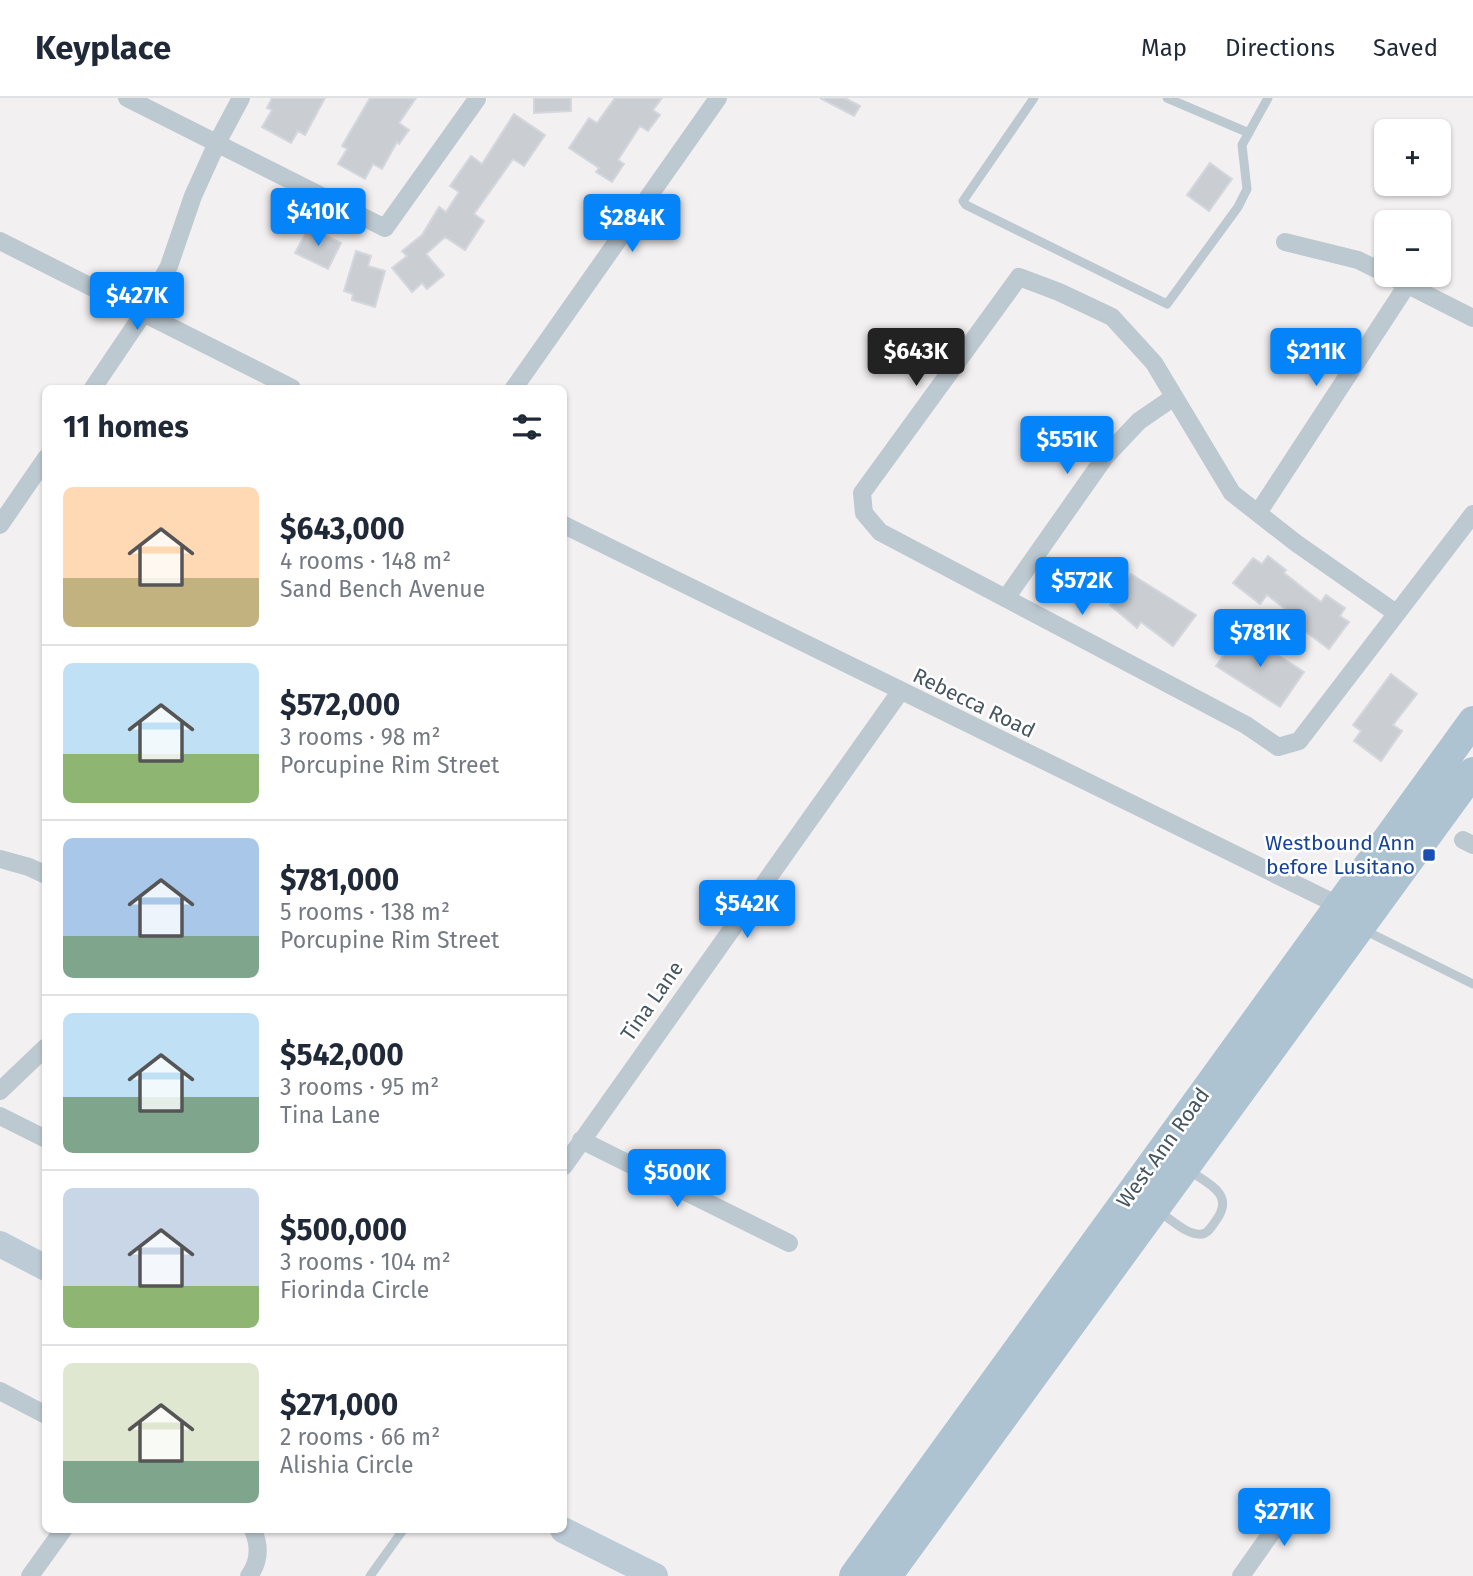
<!DOCTYPE html>
<meta charset="utf-8">
<style>
:root{--surface:#fff;--page:#f6f6f7;--text:#1f2937;--muted:#747a83;--line:#e0e1e3;--accent:#0583f8}
body{margin:0;font-family:"Fira Sans",sans-serif;background:var(--page);color:var(--text);height:100vh;display:flex;flex-direction:column;font-size:26px;white-space:nowrap}
*{box-sizing:border-box;margin:0}
p{font-size:23px;color:var(--muted)}
.icon{flex:none;width:38px;height:38px;fill:none;stroke:currentColor;stroke-width:2;stroke-linecap:round;stroke-linejoin:round}
.map{position:relative;flex:1;overflow:hidden}
.sheet{position:absolute;left:42px;top:287px;width:525px;height:1148px;display:flex;flex-direction:column;background:var(--surface);border-radius:10px;box-shadow:0 2px 5px #0004}
.sheet>*{flex:none}
.tools{position:absolute;left:1374px;top:21px;display:grid;gap:14px}
.tools a{display:grid;place-items:center;width:77px;height:77px;border-radius:10px;background:var(--surface);box-shadow:0 2px 5px #0004;font-size:35px}
.price{position:absolute;translate:-50% -60px;padding:0 16px;border-radius:7px;background:var(--accent);color:#fff;font-size:23px;line-height:46px;filter:drop-shadow(0 2px 4px #0008)}
.price::after{content:'';position:absolute;left:50%;top:42px;width:21px;height:16px;margin-left:-10px;background:inherit;clip-path:polygon(0 0,100% 0,50% 100%)}
.price.current{background:#222;color:#fff}
ul{padding:0;list-style:none}
li{display:flex;align-items:center;gap:21px;height:175px;padding:0 21px}
li+li{border-top:2px solid var(--line)}
li span{display:grid;place-items:center;flex:none;width:196px;height:140px;border-radius:10px;color:#555}
li>.icon{margin-inline-start:auto}
span .icon{width:84px;height:84px;fill:#fffc;stroke-width:1}
li b{font-size:30px}
h2{display:flex;justify-content:space-between;align-items:center;height:84px;padding:0 21px;font-size:30px}
header{display:flex;align-items:center;gap:42px;box-sizing:border-box;height:98px;padding:0 35px;background:var(--surface);border-bottom:2px solid var(--line)}
header strong{font-size:33px}
nav{display:flex;gap:38px;margin-inline-start:auto;font-size:24px}
.map>svg:first-child{display:block}
</style>
<header>
<strong>Keyplace</strong>
<nav><a>Map</a><a>Directions</a><a>Saved</a></nav>
</header>
<div class="map">
<svg width="1473" height="1478" viewBox="0 0 1473 1478">
<rect width="100%" height="100%" fill="#f3f0f1"/>
<path fill="#caced3" stroke="#d4d7dd" stroke-width="2" d="M272 0H325L305 37 298 33 291 45 262 29 272 12 267 10Z
M370 0H416L399 25 409 32 399 46 397 44 382 71 373 66 365 81 338 66 347 51 342 48Z
M534 0H571V13L534 15Z
M615 0H662L653 12 660 17 648 33 640 28 618 62 624 66 612 84 596 74 599 70 569 50 589 20 597 25Z
M820 0H845L860 8 854 18Z
M514 16 545 37 524 68 513 61 474 116 484 123 465 152 445 139 426 156 444 177 427 191 422 185 412 194 392 170 407 158 402 153 422 137 439 109 446 114 459 94 450 88 471 58 482 66Z
M1210 65 1232 81 1209 113 1187 97Z
M309 129 341 145 328 171 295 155Z
M356 153 371 158 368 168 385 173 375 209 352 202 353 196 344 193Z
M1268 458 1286 472 1284 475 1321 504 1326 497 1345 510 1340 518 1349 524 1329 551 1302 531 1305 526 1267 497 1260 506 1233 485 1253 460 1262 466Z
M1131 476 1196 517 1173 548 1141 524 1137 530 1110 507Z
M1241 533 1304 574 1280 609 1216 568Z
M1391 576 1417 596 1393 627 1402 633 1381 663 1354 643 1361 633 1353 627Z"/>
<g fill="none" stroke-linecap="round" stroke-linejoin="round">
<path stroke="#bdc9d1" stroke-width="9" d="M1034 0 963 103 966 107 1167 206 1238 109 1247 91 1242 47 1268 0
M1167 0 1249 35
M1364 832 1473 886
M1158 1113C1170 1120 1187 1138 1202 1136 1209 1135 1213 1126 1217 1121 1234 1096 1209 1086 1190 1073
M370 1478 403 1432"/>
<path stroke="#bdc9d1" stroke-width="18" d="M127 0 385 130 477 1
M0 143 292 290
M1285 144 1358 162 1386 176
M1396 181 1473 220
M93 290 143 216 169 168 193 98 217 45 241 0
M514 290 718 0
M1258 415 1407 187
M0 427 46 360
M564 427 1338 807 1344 813
M1006 500 1105 359 1139 323 1174 299
M1396 515 1296 445 1232 395 1154 265 1112 219 1059 194 1019 179 862 395 864 415 880 434 1246 627 1278 649 1299 643 1473 416
M1463 742 1473 747
M0 761 29 769 46 777
M0 993 46 949
M0 1018 46 1041
M581 1042 789 1145
M564 1068 900 594
M0 1293 46 1317
M30 1478 63 1432
M249 1478C260 1463 260 1448 253 1432
M1241 1478 1296 1400"/>
<path stroke="#bccbd6" stroke-width="26" d="M0 1146 46 1170
M563 1432 655 1478"/>
<path stroke="#adc3d2" stroke-width="30" d="M854 1478 1473 623
M887 1478 1473 674"/>
</g>
<rect fill="#1a4fb4" stroke="#fff" stroke-width="2.5" x="1422" y="750" width="14" height="14" rx="3.5"/>
<g text-anchor="middle" stroke-width="5" stroke-linejoin="round" paint-order="stroke">
<g font-size="21" fill="#465660" stroke="#fff">
<text transform="translate(974 605) rotate(26)" y="7">Rebecca Road</text>
<text transform="translate(652 903) rotate(-55)" y="7">Tina Lane</text>
<text transform="translate(1163 1050) rotate(-54)" y="7">West Ann Road</text>
</g>
<g font-size="21" fill="#164399" stroke="#fff" text-anchor="end">
<text x="1415" y="752">Westbound Ann<tspan x="1415" dy="24">before Lusitano</tspan></text>
</g>
</g>
</svg>
<div class="tools">
<a>+</a>
<a>−</a>
</div>
<b class="price" style="left:318px;top:150px">$410K</b>
<b class="price" style="left:632px;top:156px">$284K</b>
<b class="price" style="left:137px;top:234px">$427K</b>
<b class="price current" style="left:916px;top:290px">$643K</b>
<b class="price" style="left:1316px;top:290px">$211K</b>
<b class="price" style="left:1067px;top:378px">$551K</b>
<b class="price" style="left:1082px;top:519px">$572K</b>
<b class="price" style="left:1260px;top:571px">$781K</b>
<b class="price" style="left:747px;top:842px">$542K</b>
<b class="price" style="left:677px;top:1111px">$500K</b>
<b class="price" style="left:1284px;top:1450px">$271K</b>
<section class="sheet">
<h2>11 homes<svg class="icon" aria-label="filters" viewBox="0 0 24 24"><path d="M4 7h16M4 17h16"/><circle cx="9" cy="7" r="2"/><circle cx="15" cy="17" r="2"/></svg></h2>
<ul>
<li><span style="background:linear-gradient(#ffd9b3 65%,#c2b280 0)"><svg class="icon" aria-label="home" viewBox="0 0 24 24"><path d="M3 11l9-7 9 7M6 9v11h12V9"/></svg></span><div><b>$643,000</b><p>4 rooms · 148 m²</p><p>Sand Bench Avenue</p></div></li>
<li><span style="background:linear-gradient(#bfe0f5 65%,#8fb573 0)"><svg class="icon" aria-label="home" viewBox="0 0 24 24"><path d="M3 11l9-7 9 7M6 9v11h12V9"/></svg></span><div><b>$572,000</b><p>3 rooms · 98 m²</p><p>Porcupine Rim Street</p></div></li>
<li><span style="background:linear-gradient(#a9c7e8 70%,#7fa58c 0)"><svg class="icon" aria-label="home" viewBox="0 0 24 24"><path d="M3 11l9-7 9 7M6 9v11h12V9"/></svg></span><div><b>$781,000</b><p>5 rooms · 138 m²</p><p>Porcupine Rim Street</p></div></li>
<li><span style="background:linear-gradient(#bfe0f5 60%,#7fa58c 0)"><svg class="icon" aria-label="home" viewBox="0 0 24 24"><path d="M3 11l9-7 9 7M6 9v11h12V9"/></svg></span><div><b>$542,000</b><p>3 rooms · 95 m²</p><p>Tina Lane</p></div></li>
<li><span style="background:linear-gradient(#c9d6e8 70%,#8fb573 0)"><svg class="icon" aria-label="home" viewBox="0 0 24 24"><path d="M3 11l9-7 9 7M6 9v11h12V9"/></svg></span><div><b>$500,000</b><p>3 rooms · 104 m²</p><p>Fiorinda Circle</p></div></li>
<li><span style="background:linear-gradient(#dfe7d0 70%,#7fa58c 0)"><svg class="icon" aria-label="home" viewBox="0 0 24 24"><path d="M3 11l9-7 9 7M6 9v11h12V9"/></svg></span><div><b>$271,000</b><p>2 rooms · 66 m²</p><p>Alishia Circle</p></div></li>
</ul>
</section>
</div>
